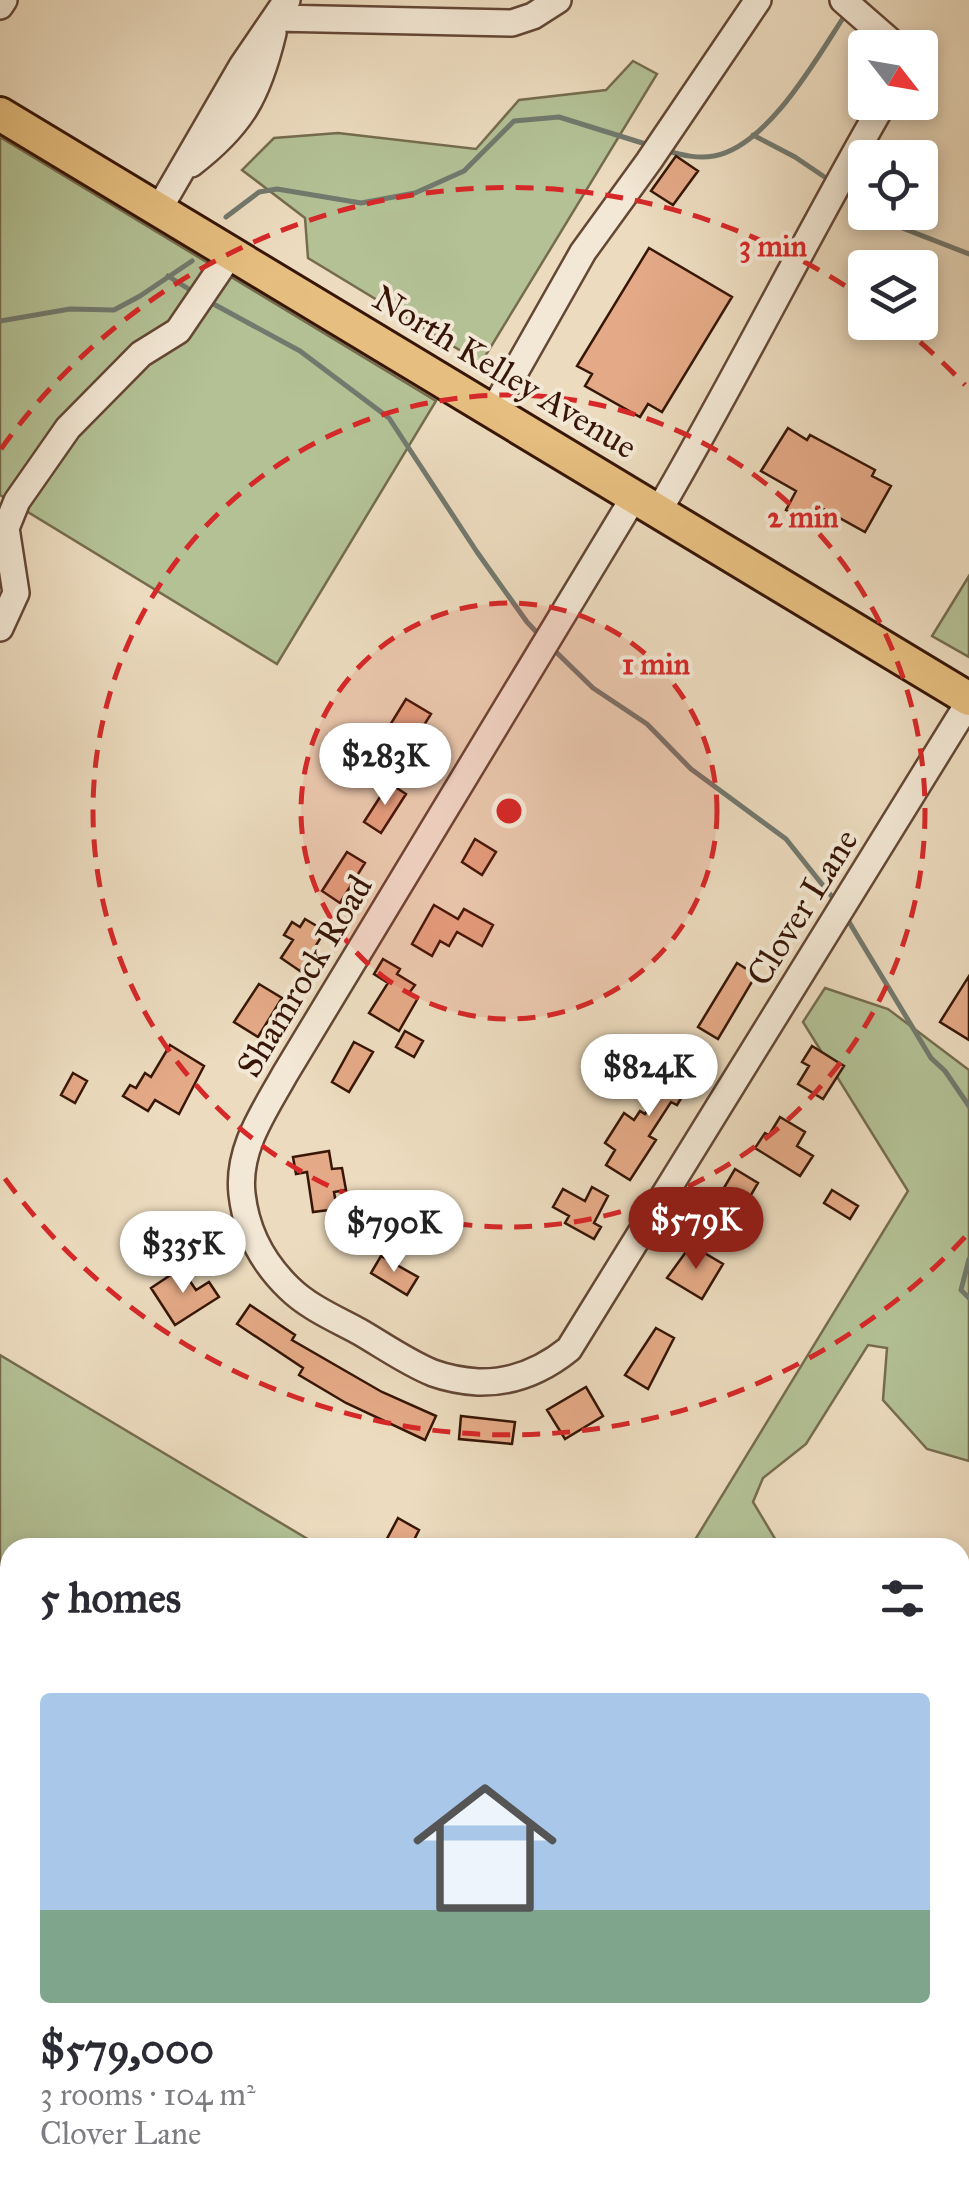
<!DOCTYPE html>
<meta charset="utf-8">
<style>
:root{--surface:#fff;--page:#f2f2f3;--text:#2b2b33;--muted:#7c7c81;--line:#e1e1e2;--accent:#8f2418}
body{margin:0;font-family:"IM FELL Great Primer",serif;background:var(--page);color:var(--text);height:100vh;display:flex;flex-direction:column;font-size:38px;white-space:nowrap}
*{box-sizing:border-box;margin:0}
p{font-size:32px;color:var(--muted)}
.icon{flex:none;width:55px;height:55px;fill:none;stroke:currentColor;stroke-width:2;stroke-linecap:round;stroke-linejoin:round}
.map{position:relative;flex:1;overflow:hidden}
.drawer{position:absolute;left:0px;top:1538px;width:970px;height:672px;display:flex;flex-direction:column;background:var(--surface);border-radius:30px 30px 0 0;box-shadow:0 5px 15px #0003}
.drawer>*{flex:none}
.needle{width:65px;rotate:121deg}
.buttons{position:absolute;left:848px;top:30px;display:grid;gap:20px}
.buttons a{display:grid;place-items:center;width:90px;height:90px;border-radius:10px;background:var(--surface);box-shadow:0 5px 15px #0003;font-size:50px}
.price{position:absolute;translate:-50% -85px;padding:0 22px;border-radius:35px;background:#fff;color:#222;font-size:32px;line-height:65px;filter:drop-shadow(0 2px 5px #0008)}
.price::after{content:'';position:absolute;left:50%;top:60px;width:30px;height:22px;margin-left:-15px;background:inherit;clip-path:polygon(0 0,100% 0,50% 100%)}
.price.active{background:var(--accent);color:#fff}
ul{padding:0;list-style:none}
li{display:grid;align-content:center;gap:20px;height:530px;padding:0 40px}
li+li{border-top:2px solid var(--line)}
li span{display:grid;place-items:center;height:310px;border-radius:10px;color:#555}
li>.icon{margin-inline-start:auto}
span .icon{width:180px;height:180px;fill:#fffc;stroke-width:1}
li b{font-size:42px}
h2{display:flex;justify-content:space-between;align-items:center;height:120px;padding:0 40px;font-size:42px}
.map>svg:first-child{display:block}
</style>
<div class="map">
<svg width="969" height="2208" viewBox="0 0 969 2208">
<rect width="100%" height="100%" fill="#ecdbbe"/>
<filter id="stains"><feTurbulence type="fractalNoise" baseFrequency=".002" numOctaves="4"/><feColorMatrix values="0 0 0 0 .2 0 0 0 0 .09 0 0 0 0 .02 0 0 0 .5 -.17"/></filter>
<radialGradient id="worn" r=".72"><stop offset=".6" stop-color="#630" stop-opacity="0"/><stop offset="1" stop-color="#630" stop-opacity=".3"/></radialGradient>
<path fill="#b3c195" stroke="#756c4e" stroke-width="2.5" d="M633 61 657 74 481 363 308 258 305 218 242 170 274 138 338 133 476 149 519 100 606 90Z
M0 137 436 401 277 664 0 495Z
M969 576V657L932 636Z
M825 988 888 1009 969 1070V1461L927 1449 883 1400 887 1348 868 1345 806 1444 763 1478 753 1502 780 1547 690 1548 908 1191 803 1022Z
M0 1355 321 1547 10 1548V2200H960V1588L969 1567V2208H0Z"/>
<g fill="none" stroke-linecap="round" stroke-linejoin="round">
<path stroke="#72796e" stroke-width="5" d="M753 135 795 157 832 182
M667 151C682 155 698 159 714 156 768 146 817 58 845 15
M846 190 865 203
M877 212 892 224 969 254
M226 217 259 192 277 189 361 203 415 193 464 171 514 121 559 117 652 146
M168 276 195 293
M208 301 300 351 389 418 477 552 527 622 542 638
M0 321 70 309 114 310 140 296 192 261
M553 649 593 688 647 724 691 769 786 839 837 903
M846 917 931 1058 945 1071 969 1106
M969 1259 961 1290 969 1298"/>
</g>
<path fill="#e4a986" stroke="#371607" stroke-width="2.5" d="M676 156 698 171 673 205 651 191Z
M649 248 732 297 662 412 648 404 640 417 585 386 592 374 577 366Z
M788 428 807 440 810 435 875 470 872 476 891 486 865 532 818 506 809 522 786 510 796 491 761 471Z
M406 699 431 714 414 741 420 745 410 762 379 743Z
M389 783 406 794 381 833 364 822Z
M475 839 496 852 482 875 462 862Z
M347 852 365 863 340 903 322 891Z
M434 905 458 919 464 909 493 925 482 946 457 932 449 946 440 941 432 956 412 944Z
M305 919 325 931 300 971 281 958 293 940 284 935 292 922 300 927Z
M383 959 400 969 397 974 415 985 409 993 418 998 399 1031 369 1013 388 983 374 974Z
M737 963 756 975 718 1039 698 1027Z
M969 976V1040L940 1022Z
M259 984 282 998 258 1037 234 1022Z
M405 1031 423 1041 414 1057 396 1047Z
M354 1042 373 1052 349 1092 332 1082Z
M170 1045 204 1066 179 1114 155 1100 148 1111 123 1096 130 1085 136 1088 145 1073 151 1077Z
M812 1046 844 1066 823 1099 798 1084 809 1066 802 1062Z
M682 1053 701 1065 677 1105 671 1102 649 1136 656 1140 630 1180 606 1165 615 1150 605 1143 624 1113 634 1120 640 1111 645 1114 667 1079 659 1075 669 1058 676 1063Z
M73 1073 87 1081 75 1103 61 1095Z
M780 1117 805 1132 797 1146 813 1156 800 1176 755 1148 765 1133 769 1135Z
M329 1151 332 1169 342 1168 346 1190 334 1192 337 1209 313 1212 307 1172 296 1174 293 1157Z
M735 1169 758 1183 727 1236 704 1222Z
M592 1187 608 1196 594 1223 601 1227 594 1239 565 1223 569 1216 553 1207 563 1189 585 1201Z
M832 1190 858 1206 850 1219 824 1203Z
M691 1245 723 1264 702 1299 667 1278Z
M381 1256 418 1277 407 1295 371 1273Z
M181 1268 196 1290 209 1282 219 1297 175 1325 151 1288Z
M250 1305 295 1335 292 1340 382 1392 436 1416 425 1440 346 1403 299 1375 303 1368 237 1324Z
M656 1328 674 1338 648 1389 625 1375Z
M586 1387 603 1416 565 1439 547 1410Z
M461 1416 515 1422 512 1444 459 1439Z
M398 1518 419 1530 410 1548H382Z"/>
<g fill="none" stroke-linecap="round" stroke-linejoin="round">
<g stroke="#644735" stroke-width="30">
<path id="minor" d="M843 0 898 48
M0 6 4 0
M276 18 512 23 533 16 558 0
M191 164C242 125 258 95 273 33
M159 209 242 66 287 0
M493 411 583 252 649 161 758 0
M634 497 285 1074C264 1112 237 1149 242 1194 246 1230 262 1262 289 1288 308 1307 336 1319 360 1332 384 1346 408 1363 433 1373 447 1378 463 1381 478 1382 512 1383 543 1370 569 1349L969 702
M658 512C737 377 806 237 884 102
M0 628 16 593 6 528 17 501 68 428 141 354 178 331 231 253
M876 2200 890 2208"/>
</g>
<g stroke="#371607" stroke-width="38">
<path id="major" d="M0 114 969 699"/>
</g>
<use href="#minor" stroke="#f3e8d5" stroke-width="25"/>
<use href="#major" stroke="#e6be7f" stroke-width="32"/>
</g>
<circle cx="509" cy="811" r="208" fill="#d62828" fill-opacity=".12"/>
<g fill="none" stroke="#d62828" stroke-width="5" stroke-dasharray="18 12">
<circle cx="509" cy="811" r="208"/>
<circle cx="509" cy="811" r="416"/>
<path d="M965 1237A624 624 0 0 1 1 1173M1 449A624 624 0 0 1 862 297M897 323A624 624 0 0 1 965 385"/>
</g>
<g text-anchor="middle" stroke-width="8" stroke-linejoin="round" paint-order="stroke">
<g font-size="35" fill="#371607" stroke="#f3e8d5">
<text transform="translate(505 372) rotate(31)" y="12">North Kelley Avenue</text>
<text transform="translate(802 907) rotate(-58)" y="12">Clover Lane</text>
<text transform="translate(304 976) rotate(-59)" y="12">Shamrock Road</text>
</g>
</g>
<circle cx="509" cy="811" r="15" fill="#d62828" stroke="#f3e8d5" stroke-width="5"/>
<g font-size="30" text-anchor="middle" font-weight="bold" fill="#d62828" stroke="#f3e8d5" stroke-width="8" stroke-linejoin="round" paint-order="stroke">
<text x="773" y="256">3 min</text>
<text x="803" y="527">2 min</text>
<text x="656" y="674">1 min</text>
</g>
<rect width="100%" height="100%" filter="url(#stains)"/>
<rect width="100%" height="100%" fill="url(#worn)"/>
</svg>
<div class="buttons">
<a><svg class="needle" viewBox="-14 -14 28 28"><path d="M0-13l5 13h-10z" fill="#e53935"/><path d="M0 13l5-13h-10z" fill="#7c7c81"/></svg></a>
<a><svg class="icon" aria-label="locate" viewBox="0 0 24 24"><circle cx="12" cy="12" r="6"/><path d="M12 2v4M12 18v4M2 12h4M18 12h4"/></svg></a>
<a><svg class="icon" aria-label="layers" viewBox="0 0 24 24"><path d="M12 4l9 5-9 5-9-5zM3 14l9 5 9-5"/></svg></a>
</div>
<b class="price" style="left:385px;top:808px">$283K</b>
<b class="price" style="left:649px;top:1119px">$824K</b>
<b class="price active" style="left:696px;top:1272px">$579K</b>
<b class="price" style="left:394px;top:1275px">$790K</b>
<b class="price" style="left:183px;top:1296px">$335K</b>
<section class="drawer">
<h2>5 homes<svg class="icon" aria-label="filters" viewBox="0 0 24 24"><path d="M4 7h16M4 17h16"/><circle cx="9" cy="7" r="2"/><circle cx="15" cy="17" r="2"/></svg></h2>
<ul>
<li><span style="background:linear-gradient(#a9c7e8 70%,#7fa58c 0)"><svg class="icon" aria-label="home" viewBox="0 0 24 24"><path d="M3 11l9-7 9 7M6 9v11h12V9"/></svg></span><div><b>$579,000</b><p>3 rooms · 104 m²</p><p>Clover Lane</p></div></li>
</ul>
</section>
</div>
